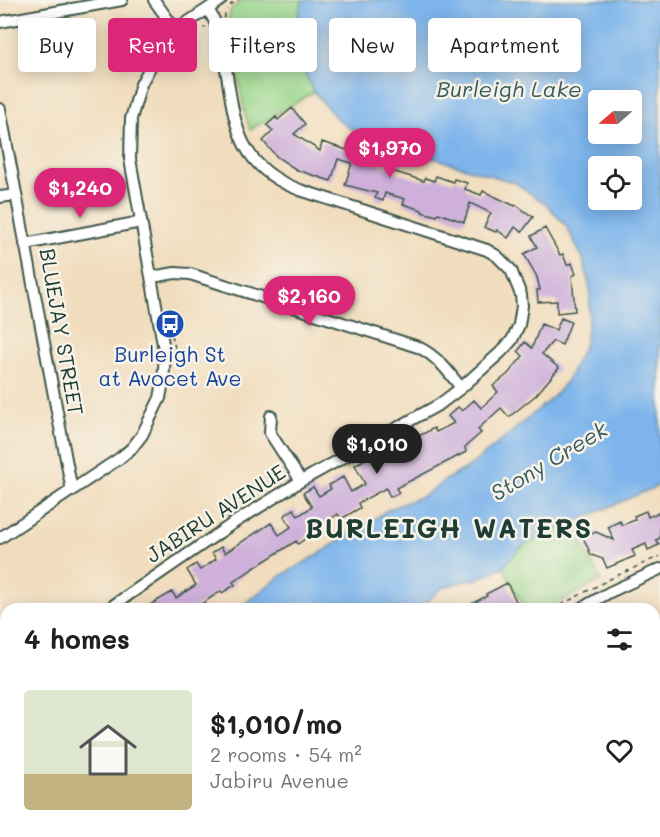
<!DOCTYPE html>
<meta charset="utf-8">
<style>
:root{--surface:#fff;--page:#f6f6f6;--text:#202124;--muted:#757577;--line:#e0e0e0;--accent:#db2777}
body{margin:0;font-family:Mali,sans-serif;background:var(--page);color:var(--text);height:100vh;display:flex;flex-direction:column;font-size:22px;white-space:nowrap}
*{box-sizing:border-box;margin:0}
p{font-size:20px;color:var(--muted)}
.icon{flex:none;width:33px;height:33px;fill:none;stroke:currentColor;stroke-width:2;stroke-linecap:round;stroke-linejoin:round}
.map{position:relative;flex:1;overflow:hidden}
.drawer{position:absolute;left:0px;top:603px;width:660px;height:234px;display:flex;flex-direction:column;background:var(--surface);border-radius:18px 18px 0 0;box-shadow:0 3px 15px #0003}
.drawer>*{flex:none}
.hud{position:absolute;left:18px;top:18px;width:624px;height:54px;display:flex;gap:12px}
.needle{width:39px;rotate:250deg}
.fabs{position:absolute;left:588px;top:90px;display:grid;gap:12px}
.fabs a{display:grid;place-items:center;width:54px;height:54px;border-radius:6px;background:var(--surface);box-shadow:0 3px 15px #0003;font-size:30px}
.price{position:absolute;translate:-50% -51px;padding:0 14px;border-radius:21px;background:var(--accent);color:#fff;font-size:20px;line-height:39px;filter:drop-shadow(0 2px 3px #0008)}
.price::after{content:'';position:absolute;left:50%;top:36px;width:18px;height:14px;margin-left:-9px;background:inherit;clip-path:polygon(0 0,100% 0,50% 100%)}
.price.on{background:#222;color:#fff}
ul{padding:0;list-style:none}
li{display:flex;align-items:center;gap:18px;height:150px;padding:0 24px}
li+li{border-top:2px solid var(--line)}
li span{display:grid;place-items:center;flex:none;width:168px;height:120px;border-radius:6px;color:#555}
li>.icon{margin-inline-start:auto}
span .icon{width:72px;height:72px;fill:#fffc;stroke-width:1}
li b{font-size:26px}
h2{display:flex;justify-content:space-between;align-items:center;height:72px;padding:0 24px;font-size:26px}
.chip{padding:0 21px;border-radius:6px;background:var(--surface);box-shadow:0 3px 15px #0003;font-size:21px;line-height:54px}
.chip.on{background:var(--accent);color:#fff}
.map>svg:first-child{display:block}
</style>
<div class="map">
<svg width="660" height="837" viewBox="0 0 660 837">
<rect width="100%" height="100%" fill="#f7f3e8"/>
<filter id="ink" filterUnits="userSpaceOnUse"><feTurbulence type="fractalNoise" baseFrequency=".0167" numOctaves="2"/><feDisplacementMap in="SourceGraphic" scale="12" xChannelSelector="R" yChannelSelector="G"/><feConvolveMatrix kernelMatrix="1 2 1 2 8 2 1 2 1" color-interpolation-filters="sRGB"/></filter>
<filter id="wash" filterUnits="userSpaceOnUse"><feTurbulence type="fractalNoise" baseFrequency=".008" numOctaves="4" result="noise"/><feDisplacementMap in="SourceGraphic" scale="24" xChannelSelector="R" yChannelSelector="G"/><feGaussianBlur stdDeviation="1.35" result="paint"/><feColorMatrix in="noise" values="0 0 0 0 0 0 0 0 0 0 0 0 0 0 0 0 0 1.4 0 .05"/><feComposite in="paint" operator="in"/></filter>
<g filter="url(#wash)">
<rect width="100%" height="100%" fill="#f1ddbd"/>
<path fill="#98d68b" stroke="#5c8a60" stroke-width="1.5" d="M244 0H303C289 37 295 59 314 92L250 130 245 114 228 22 231 9Z
M570 521 601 580 546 609H525L503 567C522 539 544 539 570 521Z"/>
<path fill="#7bb4eb" stroke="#4d7890" stroke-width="1.5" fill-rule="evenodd" d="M303 0H660V485L579 520 570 521 556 530 522 546 503 567 476 580 470 579 442 588 425 603 413 609H237L281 576 324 551 356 528 372 521 387 510 425 495 445 480 467 468 507 436 554 396 568 379 585 343 589 317 590 289 583 259 566 226 547 205 515 183 397 147 349 128 337 119 314 92 295 50 294 28ZM598 100H632V134H598ZM598 166H632V200H598Z
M6 770V831H92L86 837H0V774Z"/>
<g id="blocks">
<path fill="#ceb0da" d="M292 108 305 124 294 134 320 151 322 142 347 150 349 147 370 153 368 160 393 168 392 171 424 181 425 178 434 181 436 176 453 182 454 179 467 183 465 189 481 195 483 191 515 206 516 205 533 217 522 232 515 227 508 238 497 230 496 232 484 227 491 213 470 203 464 222 438 213 437 216 422 212V210L403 204 405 199 385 193 383 201 375 198 377 193 345 185 352 163 338 159 331 181 297 170 277 157 263 141 273 131 267 125 276 117 278 120Z
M545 228 560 255 563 254 567 265 572 263 576 274 572 276 575 311 557 313V301L538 302 537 290H540L537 277 524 254 537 247 531 236Z
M561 318 571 322 562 345 553 341 542 354 559 368 536 395 509 417 501 408 478 429 481 433 465 447 466 452 396 488 399 493 390 497 386 488 358 503 360 508 341 519 338 514 305 536 306 538 298 544 296 541 263 562 233 582 235 585 222 593 221 591 198 606 191 609H143L172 592 176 598 196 585 187 570 196 564 200 570 216 559 212 553 221 547 225 553 271 523 279 535 291 527 284 516 294 509 298 516 312 507 303 493 313 487 319 496 331 489 329 485 343 477 351 492 365 484 355 465 385 447 389 454 404 446 407 444 404 438 414 432 417 437 434 428 436 432 454 423 448 416 458 407 462 411 474 400 481 408 498 392 493 386 508 374 523 356 518 351 525 342 532 348 541 324 556 330Z
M646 511 648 517 660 512V538L656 540 659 545 648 550 646 544 632 550 635 556 607 568 603 559 591 555 583 537 596 532 614 540 608 527 620 521 622 525 635 520 634 516Z
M507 583 520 609H461L487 596 486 594Z"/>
</g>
</g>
<g filter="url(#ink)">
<use href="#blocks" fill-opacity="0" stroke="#3e5549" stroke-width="1.5"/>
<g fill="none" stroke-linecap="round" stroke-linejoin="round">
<g stroke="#3e5549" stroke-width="14">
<path id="minor" d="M154 0 177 32
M0 22 122 0
M0 109 72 491
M0 197 16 195
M25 244 141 222
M152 277 175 273 190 274 418 347C437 356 449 372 461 388
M271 416 270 433 301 481
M0 538 120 458 132 448 142 435 160 398 163 382 165 355 130 159 131 119 141 84 155 58 185 24 221 0
M108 609 232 524 301 481 440 404 461 388 501 352 512 340 519 325 522 306 521 295 511 270 497 256 487 250 300 190C233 165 235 119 224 57 221 39 218 25 208 9
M580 609 610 592 660 569
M0 693 6 688
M654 765 660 775
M430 831 434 837
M561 831 565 837
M212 837 220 831"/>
</g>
<path stroke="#3e5549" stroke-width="1.5" stroke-dasharray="4.5 4.5" stroke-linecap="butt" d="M230 5 239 0
M224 18 227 9
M188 37 199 29 206 27
M172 335 175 348
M553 609 612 578 660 556"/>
<use href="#minor" stroke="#fff" stroke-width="10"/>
</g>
</g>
<defs>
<g id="bus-disc" transform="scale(1.5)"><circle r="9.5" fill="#1a4fb4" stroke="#f7f3e8"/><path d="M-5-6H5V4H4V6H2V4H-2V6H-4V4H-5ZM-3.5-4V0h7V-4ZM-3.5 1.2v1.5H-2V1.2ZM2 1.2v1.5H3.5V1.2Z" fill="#fff"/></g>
</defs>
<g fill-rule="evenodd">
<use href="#bus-disc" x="170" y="324"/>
</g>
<g text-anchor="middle" stroke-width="5" stroke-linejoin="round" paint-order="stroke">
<g font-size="21" fill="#1f3d34" stroke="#f7f3e8">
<text transform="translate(61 332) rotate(80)" y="7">BLUEJAY STREET</text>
<text transform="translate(216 514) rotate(-33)" y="7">JABIRU AVENUE</text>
</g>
<g font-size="21" fill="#164399" stroke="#f7f3e8">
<text x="170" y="362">Burleigh St<tspan x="170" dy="24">at Avocet Ave</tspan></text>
</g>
<g font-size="22" font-style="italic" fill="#365b62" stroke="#f7f3e8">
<text x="509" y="97">Burleigh Lake</text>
<text transform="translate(549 461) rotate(-31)" y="8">Stony Creek</text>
</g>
<g font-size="27" font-weight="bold" letter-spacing="1.5" fill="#1f3d34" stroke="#f7f3e8">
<text x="449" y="538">BURLEIGH WATERS</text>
</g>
</g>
</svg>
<div class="fabs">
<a><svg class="needle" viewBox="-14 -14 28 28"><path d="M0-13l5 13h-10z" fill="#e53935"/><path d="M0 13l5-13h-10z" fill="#757577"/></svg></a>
<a><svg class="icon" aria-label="locate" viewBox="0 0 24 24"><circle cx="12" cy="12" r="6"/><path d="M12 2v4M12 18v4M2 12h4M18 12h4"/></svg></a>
</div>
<b class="price" style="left:390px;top:179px">$1,970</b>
<b class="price" style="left:80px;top:219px">$1,240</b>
<b class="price" style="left:309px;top:327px">$2,160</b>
<b class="price on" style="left:377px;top:475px">$1,010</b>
<div class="hud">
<a class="chip">Buy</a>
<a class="chip on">Rent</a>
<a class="chip">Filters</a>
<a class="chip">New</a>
<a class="chip">Apartment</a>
</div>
<section class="drawer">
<h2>4 homes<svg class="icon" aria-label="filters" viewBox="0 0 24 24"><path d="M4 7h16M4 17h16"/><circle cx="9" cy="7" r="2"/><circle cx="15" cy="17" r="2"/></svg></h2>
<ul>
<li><span style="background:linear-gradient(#dfe7d0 70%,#c2b280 0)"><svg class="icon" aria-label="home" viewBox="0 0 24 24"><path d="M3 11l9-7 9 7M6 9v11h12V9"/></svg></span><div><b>$1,010/mo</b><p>2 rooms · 54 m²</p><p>Jabiru Avenue</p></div><svg class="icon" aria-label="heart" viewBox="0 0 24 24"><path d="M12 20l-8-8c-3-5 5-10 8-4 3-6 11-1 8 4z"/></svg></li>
</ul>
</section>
</div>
